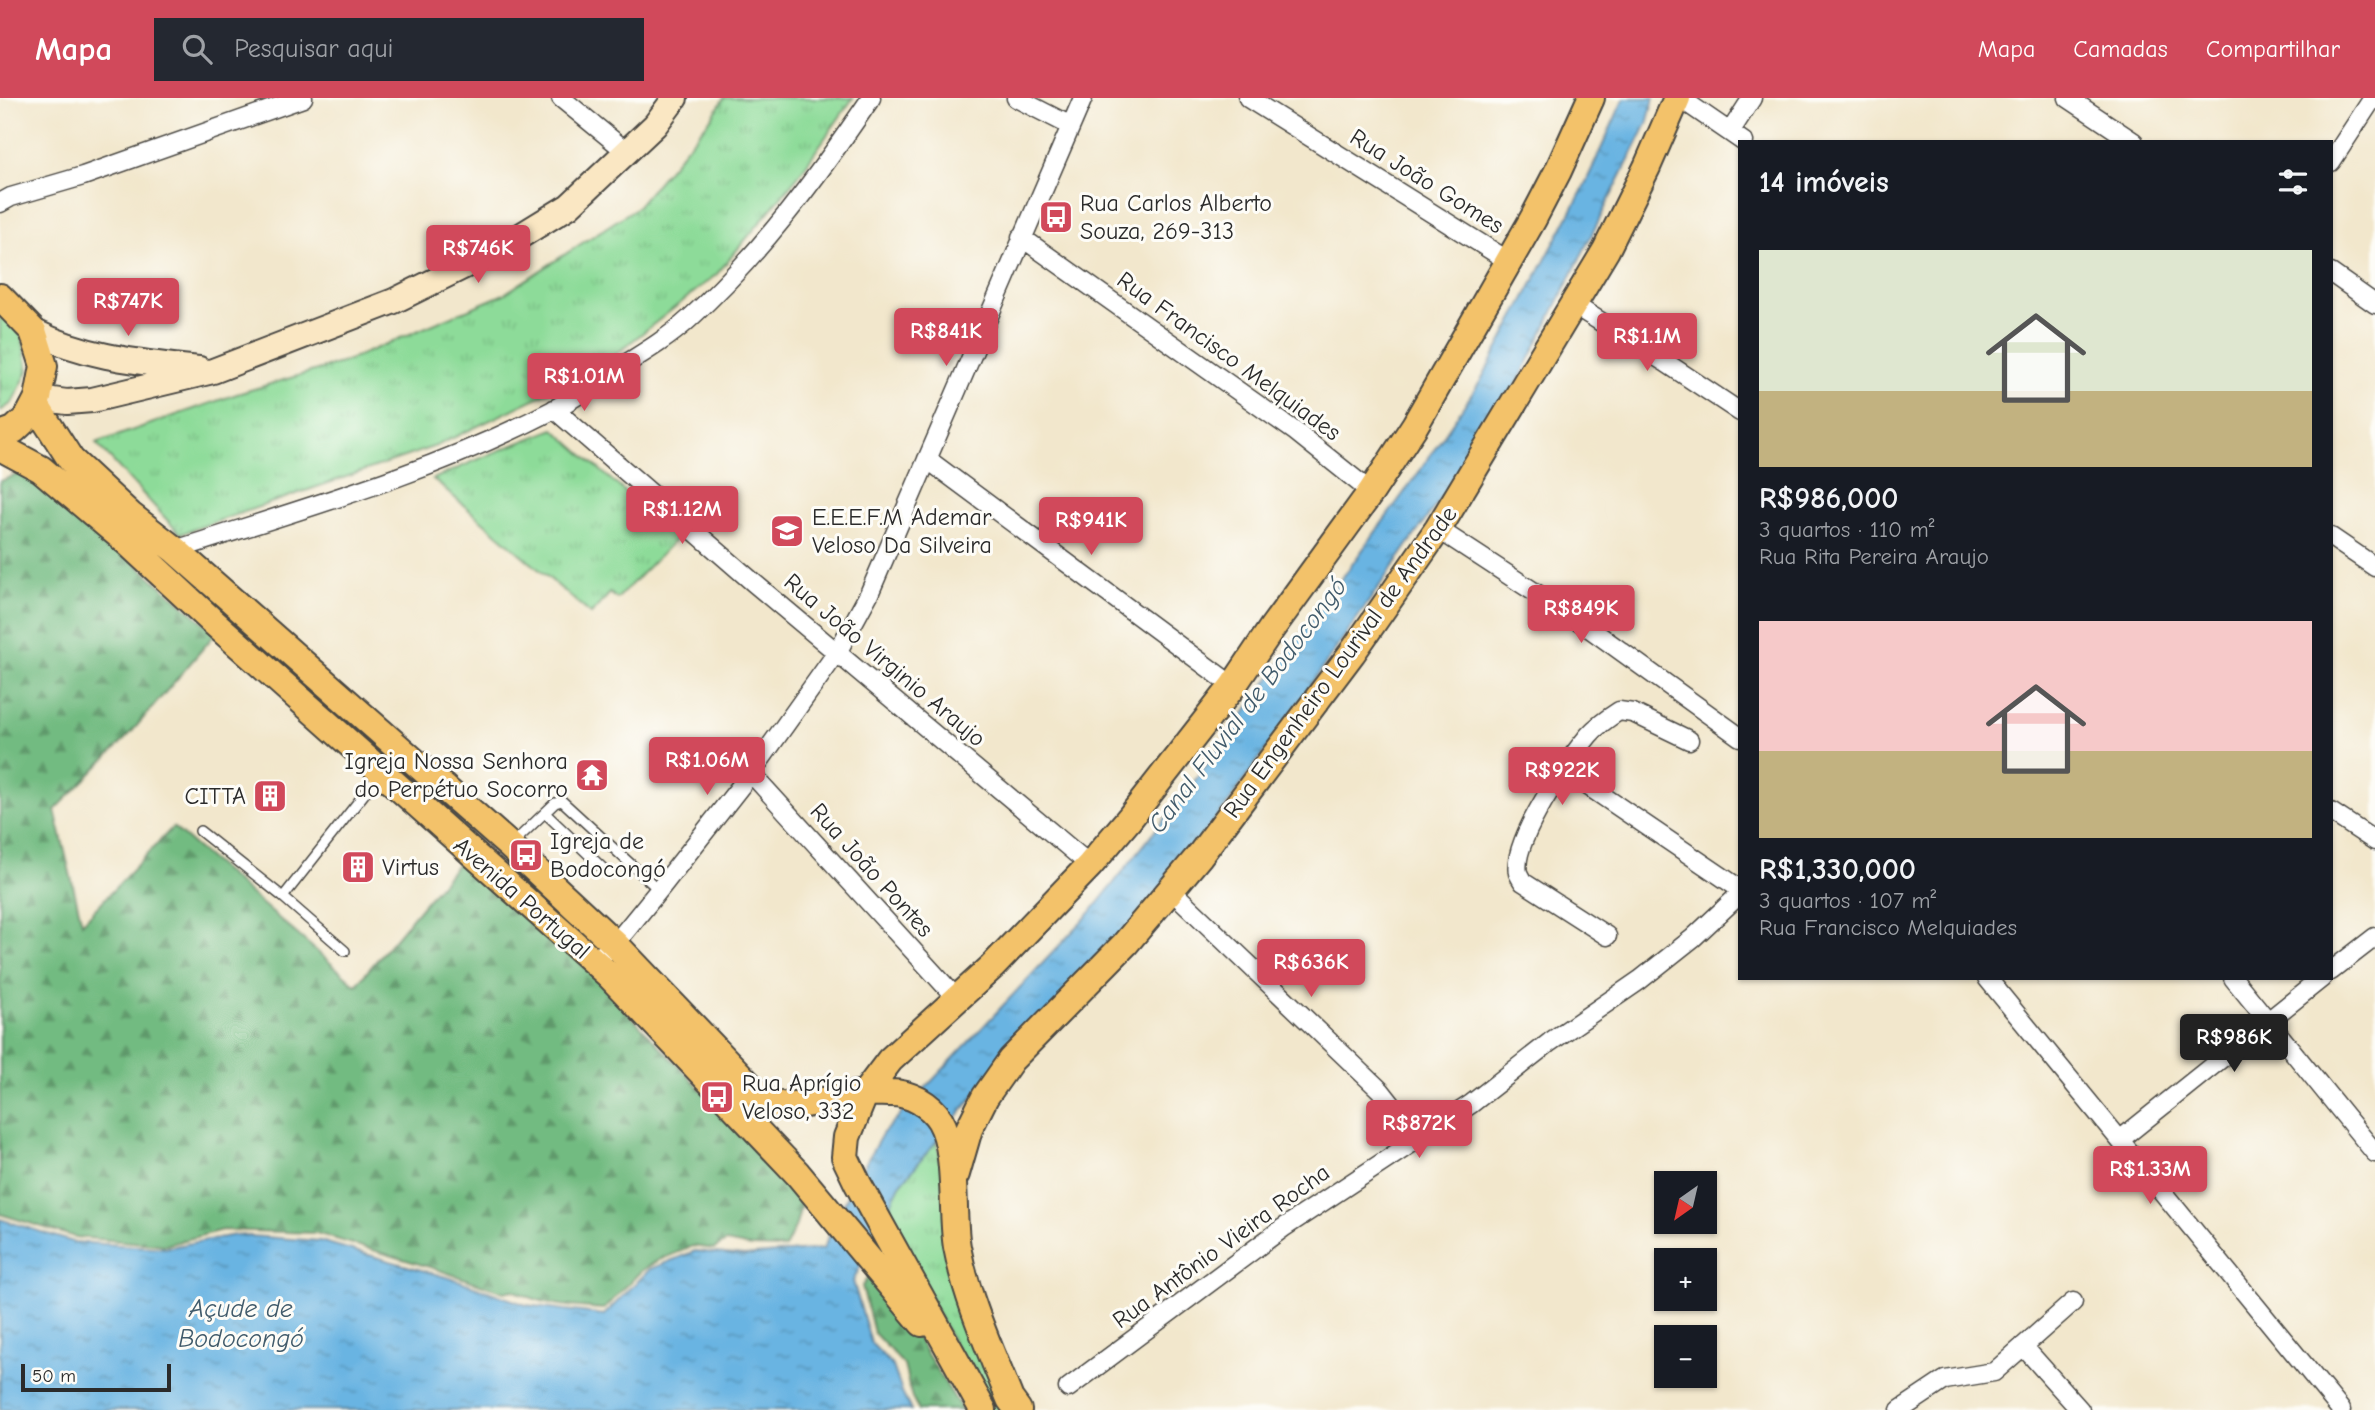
<!DOCTYPE html>
<html lang="pt">
<meta charset="utf-8">
<style>
:root{--surface:#171b24;--page:#242831;--text:#f1f3f6;--muted:#9ea1a6;--accent:#d1495b}
body{margin:0;font-family:"Comic Neue",sans-serif;background:var(--page);color:var(--text);height:100vh;display:flex;flex-direction:column;font-size:26px;white-space:nowrap}
*{box-sizing:border-box;margin:0}
p{font-size:23px;color:var(--muted)}
.icon{flex:none;width:38px;height:38px;fill:none;stroke:currentColor;stroke-width:2;stroke-linecap:round;stroke-linejoin:round}
.map{position:relative;flex:1;overflow:hidden}
.sheet{position:absolute;left:1738px;top:42px;width:595px;height:840px;display:flex;flex-direction:column;background:var(--surface);border-radius:0px;box-shadow:0 2px 5px #0004}
.sheet>*{flex:none}
.needle{width:46px;rotate:214deg}
.buttons{position:absolute;left:1654px;top:1073px;display:grid;gap:14px}
.buttons a{display:grid;place-items:center;width:63px;height:63px;border-radius:0px;background:var(--surface);box-shadow:0 2px 5px #0004;font-size:35px}
.scale{position:absolute;left:21px;bottom:18px;width:150px;box-sizing:border-box;padding-left:7px;border:4px solid #2b2b2b;border-top:0;font-size:19px;line-height:24px;white-space:nowrap;color:#2b2b2b;-webkit-text-stroke:5px #fdfcf7;paint-order:stroke}
.price{position:absolute;translate:-50% -60px;padding:0 16px;border-radius:7px;background:var(--accent);color:#fff;font-size:23px;line-height:46px;filter:drop-shadow(0 2px 4px #0008)}
.price::after{content:'';position:absolute;left:50%;top:42px;width:21px;height:16px;margin-left:-10px;background:inherit;clip-path:polygon(0 0,100% 0,50% 100%)}
.price.on{background:#222;color:#fff}
ul{padding:0;list-style:none}
li{display:grid;align-content:center;gap:14px;height:371px;padding:0 21px}
li span{display:grid;place-items:center;height:217px;border-radius:0px;color:#555}
li>.icon{margin-inline-start:auto}
span .icon{width:126px;height:126px;fill:#fffc;stroke-width:1}
li b{font-size:30px}
h2{display:flex;justify-content:space-between;align-items:center;height:84px;padding:0 21px;font-size:30px}
header{display:flex;align-items:center;gap:42px;box-sizing:border-box;height:98px;padding:0 35px;background:var(--accent);color:#fff}
header strong{font-size:33px}
nav{display:flex;gap:38px;margin-inline-start:auto;font-size:24px}
.search{width:490px;height:63px;background:var(--page);display:flex;align-items:center;gap:18px;box-sizing:border-box;padding:0 24px;border-radius:0px;color:var(--muted);font-size:26px}
.map>svg:first-child{display:block}
</style>
<header>
<strong>Mapa</strong>
<div class="search"><svg class="icon" aria-label="search" viewBox="0 0 24 24"><circle cx="10" cy="10" r="6"/><path d="M15 15l6 6"/></svg>Pesquisar aqui</div>
<nav><a>Mapa</a><a>Camadas</a><a>Compartilhar</a></nav>
</header>
<div class="map">
<svg width="2375" height="1312" viewBox="0 0 2375 1312">
<defs>
<pattern id="grass-tufts" width="24" height="20" patternUnits="userSpaceOnUse" patternTransform="scale(1.75)"><rect width="24" height="20" fill="#8ddb99"/><path d="M3 7l-1-3M5 7V3M7 7l1-3M15 17l-1-3M17 17v-4M19 17l1-3" fill="none" stroke="#7abc84"/></pattern>
<pattern id="forest-firs" width="22" height="20" patternUnits="userSpaceOnUse" patternTransform="scale(1.75)"><rect width="22" height="20" fill="#72bb81"/><path d="M5 1l3.5 6h-7zM16 11l3.5 6h-7z" fill="#5e986a"/></pattern>
<pattern id="water-ripples" width="26" height="14" patternUnits="userSpaceOnUse" patternTransform="scale(1.75)"><rect width="26" height="14" fill="#69b4e2"/><path d="M2 4q2-2 4 0t4 0M15 11q2-2 4 0t4 0" fill="none" stroke="#5793b7"/></pattern>
</defs>
<rect width="100%" height="100%" fill="#fdfcf7"/>
<filter id="ink" filterUnits="userSpaceOnUse"><feTurbulence type="fractalNoise" baseFrequency=".0143" numOctaves="2"/><feDisplacementMap in="SourceGraphic" scale="14" xChannelSelector="R" yChannelSelector="G"/><feConvolveMatrix kernelMatrix="1 2 1 2 8 2 1 2 1" color-interpolation-filters="sRGB"/></filter>
<filter id="wash" filterUnits="userSpaceOnUse"><feTurbulence type="fractalNoise" baseFrequency=".00686" numOctaves="4" result="noise"/><feDisplacementMap in="SourceGraphic" scale="28" xChannelSelector="R" yChannelSelector="G"/><feGaussianBlur stdDeviation="1.57" result="paint"/><feColorMatrix in="noise" values="0 0 0 0 0 0 0 0 0 0 0 0 0 0 0 0 0 1.4 0 .05"/><feComposite in="paint" operator="in"/></filter>
<g filter="url(#wash)">
<rect width="100%" height="100%" fill="#f2e7cc"/>
<path fill="url(#grass-tufts)" stroke="#5c8362" stroke-width="2" d="M724 0H853L799 77 717 176 597 271 436 348 180 436 96 345 237 296 344 264 504 196 636 110 713 18Z
M0 212 22 238 28 273 12 305 0 313Z
M554 331 677 440 617 501 610 495 591 516 433 381 493 355Z
M936 1043 1007 1312H989L885 1116 900 1087Z"/>
<path fill="url(#forest-firs)" stroke="#4e7356" stroke-width="2" d="M27 373 216 535 129 637 55 712 82 825 173 729 356 887 459 764 572 856 786 1081 801 1107 796 1127 785 1150 751 1149 726 1144 714 1151 693 1148 659 1162 641 1173 604 1211C573 1209 541 1207 513 1192L504 1194 436 1171 316 1135 222 1132 166 1147 75 1139 0 1116V383Z
M869 1178 914 1235 962 1312H919L912 1300 904 1267 874 1235 862 1188Z"/>
<path fill="url(#water-ripples)" stroke="#4a7086" stroke-width="2" d="M1624 0H1654L1647 26 1509 302 1229 704 1117 844 974 998 900 1087 853 1183 871 1245 893 1268 904 1299 911 1312H0V1121L73 1144 165 1150 235 1137 320 1143 460 1183 526 1207 604 1217 650 1171 695 1153 744 1158 823 1151 849 1095 882 1036 1090 815 1203 672 1419 374 1480 284 1582 93Z"/>
</g>
<g filter="url(#ink)">
<g fill="none" stroke-linecap="round" stroke-linejoin="round">
<g stroke="#494743" stroke-width="12">
<path id="lane" d="M545 715 609 776
M200 733 283 799 380 676
M511 747 555 705 562 703 659 792
M283 799 345 853"/>
</g>
<g stroke="#494743" stroke-width="21">
<path id="street" d="M561 0 627 54
M1016 0 1071 28
M1248 0 1510 164
M1680 0 1744 44
M2068 0 2134 44
M1730 34 1752 0
M2331 64 2373 0
M0 105 11 99 83 78 303 0
M1021 139 1296 334 1371 394
M2331 175 2375 206
M1574 207 1665 264 1740 314
M554 311 754 485 1090 767
M927 361 1233 588
M1438 431 1582 525 1740 639
M2331 439 2375 469
M175 452C302 411 434 374 553 312 573 301 592 288 611 275 638 258 666 242 689 221 760 157 818 78 871 0
M1563 671 1740 791
M751 675 958 902
M2331 714 2375 743
M1171 792 1381 993 1418 1040
M1607 838 1523 784C1522 783 1518 775 1518 775 1511 743 1569 661 1589 637 1597 628 1608 620 1619 613L1633 615 1689 642
M594 863 615 846 659 792 751 675 838 553 869 496 1083 0
M2331 873 2375 839
M1987 880 2341 1312
M2233 880 2375 1055
M2121 1041 2322 880
M2023 1248 2080 1312
M1068 1290 1283 1130 1471 1006 1550 944 1640 882 1693 840 1740 796
M1900 1312 1945 1282 1994 1274 2073 1204"/>
</g>
<g stroke="#494743" stroke-width="28">
<path id="secondary" d="M33 233C87 260 140 264 199 271
M38 300 67 304 92 302 213 273 394 203 499 151 569 108 655 27 675 0"/>
</g>
<g stroke="#494743" stroke-width="30">
<path id="primary" d="M0 199 33 233 44 268 38 300 28 319 14 332 0 337
M35 306 71 362 130 417 175 452 510 748 615 846 756 994C760 997 764 1002 769 1004 790 1014 840 998 864 995 873 994 882 995 891 995 910 995 930 1006 940 1022 958 1052 951 1115 957 1149 967 1202 990 1251 1010 1301L1018 1312
M0 349 41 371 126 443 211 522 609 877 797 1075 922 1225
M956 1076 969 1031 985 999 1011 962 1125 846 1200 757 1352 555 1438 431 1606 152 1647 69 1677 0
M983 1312 858 1086 845 1059 847 1039 865 995 890 962 992 869 1090 767 1129 721 1233 588 1272 530 1371 394 1415 327 1533 121 1558 73 1591 0"/>
</g>
<use href="#lane" stroke="#fff" stroke-width="9"/>
<use href="#street" stroke="#fff" stroke-width="18"/>
<use href="#secondary" stroke="#fae7c3" stroke-width="24"/>
<use href="#primary" stroke="#f3c26a" stroke-width="26"/>
</g>
</g>
<defs>
<g id="bus-square" transform="scale(1.75)"><rect x="-9" y="-9" width="18" height="18" rx="4" fill="#d1495b" stroke="#fdfcf7"/><path d="M-5-6H5V4H4V6H2V4H-2V6H-4V4H-5ZM-3.5-4V0h7V-4ZM-3.5 1.2v1.5H-2V1.2ZM2 1.2v1.5H3.5V1.2Z" fill="#fff"/></g>
<g id="school-square" transform="scale(1.75)"><rect x="-9" y="-9" width="18" height="18" rx="4" fill="#d1495b" stroke="#fdfcf7"/><path d="M0-5L7-2L0 1L-7-2ZM-4 1L0 2.5L4 1V4Q0 6-4 4Z" fill="#fff"/></g>
<g id="temple-square" transform="scale(1.75)"><rect x="-9" y="-9" width="18" height="18" rx="4" fill="#d1495b" stroke="#fdfcf7"/><path d="M0-6L5-2H3V0L6.5 2.5H4V6H1.5V3h-3V6H-4V2.5H-6.5L-3 0V-2H-5Z" fill="#fff"/></g>
<g id="building-square" transform="scale(1.75)"><rect x="-9" y="-9" width="18" height="18" rx="4" fill="#d1495b" stroke="#fdfcf7"/><path d="M-4-6H4V6H1V3H-1V6H-4ZM-2.5-4.3h1.7v1.8h-1.7ZM.8-4.3h1.7v1.8H.8ZM-2.5-1h1.7V.8h-1.7ZM.8-1h1.7V.8H.8Z" fill="#fff"/></g>
</defs>
<g fill-rule="evenodd">
<use href="#bus-square" x="1056" y="119"/>
<use href="#school-square" x="787" y="433"/>
<use href="#temple-square" x="592" y="677"/>
<use href="#building-square" x="270" y="698"/>
<use href="#bus-square" x="526" y="757"/>
<use href="#building-square" x="358" y="769"/>
<use href="#bus-square" x="717" y="999"/>
</g>
<g text-anchor="middle" stroke-width="6" stroke-linejoin="round" paint-order="stroke">
<g font-size="24" fill="#2b2b2b" stroke="#fdfcf7">
<text transform="translate(1427 83) rotate(32)" y="8">Rua João Gomes</text>
<text transform="translate(1229 258) rotate(36)" y="8">Rua Francisco Melquiades</text>
<text transform="translate(885 562) rotate(40)" y="8">Rua João Virginio Araujo</text>
<text transform="translate(1340 564) rotate(-54)" y="8">Rua Engenheiro Lourival de Andrade</text>
<text transform="translate(872 772) rotate(48)" y="8">Rua João Pontes</text>
<text transform="translate(522 800) rotate(41)" y="8">Avenida Portugal</text>
<text transform="translate(1221 1148) rotate(-36)" y="8">Rua Antônio Vieira Rocha</text>
</g>
<g font-size="24" fill="#2b2b2b" stroke="#fdfcf7" text-anchor="start">
<text x="1080" y="113">Rua Carlos Alberto<tspan x="1080" dy="28">Souza, 269-313</tspan></text>
<text x="812" y="427">E.E.E.F.M Ademar<tspan x="812" dy="28">Veloso Da Silveira</tspan></text>
<text x="568" y="671" text-anchor="end">Igreja Nossa Senhora<tspan x="568" dy="28">do Perpétuo Socorro</tspan></text>
<text x="246" y="706" text-anchor="end">CITTA</text>
<text x="550" y="751">Igreja de<tspan x="550" dy="28">Bodocongó</tspan></text>
<text x="382" y="777">Virtus</text>
<text x="742" y="993">Rua Aprígio<tspan x="742" dy="28">Veloso, 332</tspan></text>
</g>
<g font-size="26" font-style="italic" fill="#415b6b" stroke="#fdfcf7">
<text transform="translate(1247 607) rotate(-53)" y="9">Canal Fluvial de Bodocongó</text>
<text x="241" y="1219">Açude de<tspan x="241" dy="30">Bodocongó</tspan></text>
</g>
</g>
</svg>
<div class="buttons">
<a><svg class="needle" viewBox="-14 -14 28 28"><path d="M0-13l5 13h-10z" fill="#e53935"/><path d="M0 13l5-13h-10z" fill="#9ea1a6"/></svg></a>
<a>+</a>
<a>−</a>
</div>
<div class="scale">50 m</div>
<b class="price" style="left:478px;top:187px">R$746K</b>
<b class="price" style="left:128px;top:240px">R$747K</b>
<b class="price" style="left:946px;top:270px">R$841K</b>
<b class="price" style="left:1647px;top:275px">R$1.1M</b>
<b class="price" style="left:584px;top:315px">R$1.01M</b>
<b class="price" style="left:682px;top:448px">R$1.12M</b>
<b class="price" style="left:1091px;top:459px">R$941K</b>
<b class="price" style="left:1581px;top:547px">R$849K</b>
<b class="price" style="left:707px;top:699px">R$1.06M</b>
<b class="price" style="left:1562px;top:709px">R$922K</b>
<b class="price" style="left:1311px;top:901px">R$636K</b>
<b class="price on" style="left:2234px;top:976px">R$986K</b>
<b class="price" style="left:1419px;top:1062px">R$872K</b>
<b class="price" style="left:2150px;top:1108px">R$1.33M</b>
<section class="sheet">
<h2>14 imóveis<svg class="icon" aria-label="filters" viewBox="0 0 24 24"><path d="M4 7h16M4 17h16"/><circle cx="9" cy="7" r="2"/><circle cx="15" cy="17" r="2"/></svg></h2>
<ul>
<li><span style="background:linear-gradient(#dfe7d0 65%,#c2b280 0)"><svg class="icon" aria-label="home" viewBox="0 0 24 24"><path d="M3 11l9-7 9 7M6 9v11h12V9"/></svg></span><div><b>R$986,000</b><p>3 quartos · 110 m²</p><p>Rua Rita Pereira Araujo</p></div></li>
<li><span style="background:linear-gradient(#f6c9c9 60%,#c2b280 0)"><svg class="icon" aria-label="home" viewBox="0 0 24 24"><path d="M3 11l9-7 9 7M6 9v11h12V9"/></svg></span><div><b>R$1,330,000</b><p>3 quartos · 107 m²</p><p>Rua Francisco Melquiades</p></div></li>
</ul>
</section>
</div>
